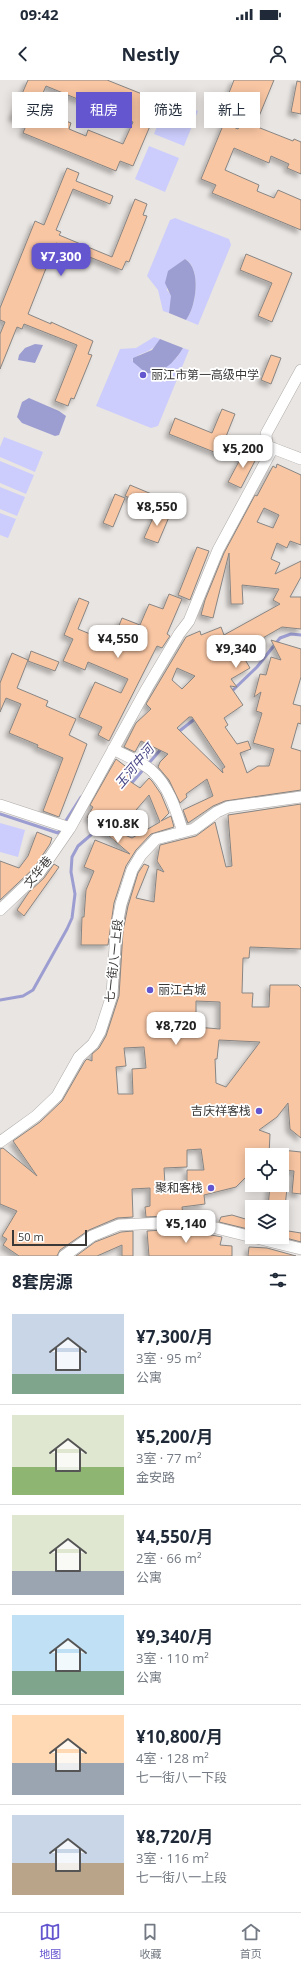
<!DOCTYPE html>
<html lang="zh">
<meta charset="utf-8">
<style>
:root{--surface:#fff;--page:#f2f2f3;--text:#1f2937;--muted:#747a83;--line:#e0e1e3;--accent:#6356cf}
body{margin:0;font-family:"Open Sans","Noto Sans SC",sans-serif;background:var(--page);color:var(--text);height:100vh;display:flex;flex-direction:column;font-size:15px;white-space:nowrap}
*{box-sizing:border-box;margin:0}
p{font-size:13px;color:var(--muted)}
.icon{flex:none;width:22px;height:22px;fill:none;stroke:currentColor;stroke-width:2;stroke-linecap:round;stroke-linejoin:round}
.map{position:relative;height:1176px;overflow:hidden}
.side{display:flex;flex-direction:column;background:var(--surface);flex:1}
.side>*{flex:none}
.guide{position:absolute;left:12px;top:12px;width:277px;height:36px;display:flex;gap:8px}
.buttons{position:absolute;left:245px;top:1068px;display:grid;gap:8px}
.buttons a{display:grid;place-items:center;width:44px;height:44px;border-radius:0px;background:var(--surface);box-shadow:0 2px 10px #0003;font-size:20px}
.scale{position:absolute;left:12px;bottom:10px;width:75px;box-sizing:border-box;padding-left:4px;border:2px solid #3a3938;border-top:0;font-size:11px;line-height:14px;white-space:nowrap;color:#3a3938;-webkit-text-stroke:3px #fff;paint-order:stroke}
.price{position:absolute;translate:-50% -34px;padding:0 9px;border-radius:8px;background:#fff;color:#222;font-size:13px;line-height:26px;filter:drop-shadow(0 1px 2px #0008)}
.price::after{content:'';position:absolute;left:50%;top:24px;width:12px;height:9px;margin-left:-6px;background:inherit;clip-path:polygon(0 0,100% 0,50% 100%)}
.price.active{background:var(--accent);color:#fff}
ul{padding:0;list-style:none}
li{display:flex;align-items:center;gap:12px;height:100px;padding:0 12px}
li+li{border-top:1px solid var(--line)}
li span{display:grid;place-items:center;flex:none;width:112px;height:80px;border-radius:0px;color:#555}
li>.icon{margin-inline-start:auto}
span .icon{width:48px;height:48px;fill:#fffc;stroke-width:1}
li b{font-size:17px}
h2{display:flex;justify-content:space-between;align-items:center;height:48px;padding:0 12px;font-size:17px}
.chip{padding:0 14px;border-radius:0px;background:var(--surface);box-shadow:0 2px 10px #0003;font-size:14px;line-height:36px}
.chip.active{background:var(--accent);color:#fff}
.status{display:flex;justify-content:space-between;align-items:center;height:28px;padding:0 20px;background:var(--surface);direction:ltr}
.status svg{height:11px;fill:currentColor}
header{display:flex;justify-content:space-between;align-items:center;height:52px;padding:0 12px;background:var(--surface);font-size:18px;font-weight:700}
.menu{display:flex;justify-content:space-around;align-items:center;height:56px;border-top:1px solid var(--line);background:var(--surface);font-size:11px;color:var(--muted)}
.menu a{display:grid;justify-items:center;gap:2px}
.menu .active{color:var(--accent)}
.map>svg:first-child{display:block}
</style>
<div class="status"><b>09:42</b><svg viewBox="0 0 49 12"><path d="M0 12V9h3v3zM5 12V6h3v6zM10 12V3h3v9zM15 12V0h3v12zM26 1h20v11H26zM47 4h2v5h-2z"/></svg></div>
<header><svg class="icon" aria-label="back" viewBox="0 0 24 24"><path d="M15 5l-7 7 7 7"/></svg>Nestly<svg class="icon" aria-label="person" viewBox="0 0 24 24"><circle cx="12" cy="8" r="4"/><path d="M4 21q1-7 8-7t8 7"/></svg></header>
<div class="map">
<svg width="301" height="1176" viewBox="0 0 301 1176">
<defs>
<filter id="shadow"><feDropShadow dx="-3.5" dy="3.5" stdDeviation="2" flood-color="#0004"/></filter>
</defs>
<rect width="100%" height="100%" fill="#e9e5e2"/>
<path fill="#cccdfc" d="M168 19 198 31 184 66 154 54Z
M149 66 179 78 165 112 135 99Z
M175 138 229 159 231 165 198 245 186 240C196 227 202 188 185 179L168 192 167 210 172 216 169 233 163 231 158 210 147 196 170 140Z
M154 257 160 259C152 274 143 270 132 280L141 287C163 287 171 289 183 268L189 270 158 346 151 348 96 326 120 269 136 268Z
M4 357 43 372 35 392 0 377V367Z
M0 381 34 395 26 414 0 403Z
M0 407 25 417 17 436 0 429Z
M0 433 16 439 8 458 0 455Z
M0 743 25 750 18 777 0 772Z"/>
<path fill="#9c9dd1" d="M185 179C202 189 196 227 186 240L169 233 171 216 165 203 168 191Z
M160 259 183 268C176 280 162 296 146 293L133 282V278L152 270Z
M35 264 43 265 35 283 18 280 19 275 25 268Z
M29 318 59 331 66 336 59 355 55 356 22 343 17 337 22 322Z"/>
<g fill="none" stroke-linecap="round" stroke-linejoin="round">
<path stroke="#9c9dd1" stroke-width="3" d="M231 612 257 587 280 558 291 554 301 555
M177 653 196 638
M130 705 162 668
M0 734 58 753 81 717
M0 920 23 916 33 910 67 849 72 838 75 814 71 792 72 777 78 766 92 754 99 744"/>
</g>
<path fill="#f9c6a3" stroke="#888583" fill-rule="evenodd" filter="url(#shadow)" d="M28 0H107L147 16 142 27 156 32 133 86 120 81 116 91 23 53 27 43 12 37ZM46 6 80 20 83 15 100 21 97 27 133 42 123 64 88 50 86 56 69 49 71 43 36 29Z
M234 0H274L255 46 293 61 294 59 301 62V94L287 88 289 84 271 76 269 83 234 68 225 90 259 105 257 111 274 118 278 110 301 120V150L212 113 216 105 201 99 224 43 238 49 246 32 225 23Z
M297 1 301 2V34L291 32Z
M67 88 79 93 76 101 113 116 110 124 73 109 56 150 61 152 59 155 112 177 135 119 147 124 143 135 147 136 129 182 126 181 122 190 87 176 86 177 56 163 28 234 51 244V242L93 261 88 274 92 275 74 319 71 318 68 326 55 321 77 265 24 244 22 249 17 247 0 289V254L5 242 0 240V228L35 141 44 145Z
M246 174 292 193 272 242 258 236 272 203 240 190Z
M271 275 281 278 271 304 261 300Z
M222 329 235 334 219 374 169 354 175 338 212 353Z
M245 370 257 377 241 408 228 402Z
M277 384 301 395V465L290 461 287 468 277 463 271 479 280 483 275 494 301 481V497L290 517H301V549L282 547 240 571 250 588 231 599 237 607 230 606 243 625 224 638 228 645 225 647 237 664 248 661 251 669 240 673 247 693 258 686H269L274 669 253 663 262 633 256 631 261 612 254 617 260 594 266 595 271 577 281 580 271 560 301 569V597L293 624 301 626V644L298 643 291 668 301 671V710L225 721 213 726 188 743 183 730 213 716 207 699 186 714 187 717 180 723 169 700 158 687 160 682 168 674 141 661 135 672 124 667 136 643 151 629 146 624 186 557 200 551 201 555 221 547 224 555 280 524 273 520 279 509 242 505 243 524H231L229 473 213 538 201 535 205 520 224 473 255 415 257 416 273 386 276 388ZM264 428 279 435 273 448 257 442ZM177 588 195 596 182 609 172 600ZM189 637H192L225 687 222 689 223 693 177 648Z
M130 405 166 420 161 431 125 416Z
M115 414 125 418 113 447 103 443Z
M156 431 169 437 158 463 144 458Z
M197 467 209 471 190 520 178 515Z
M169 514 182 519 167 554 170 556 162 568 157 566 109 661 98 655 102 647 79 637 95 602 121 613 128 599 88 582 85 590 63 581 73 559 64 555 79 518 89 522 78 549 112 563 122 538 140 545 149 524 163 529Z
M31 571 59 582 55 591 28 581Z
M12 573 28 580 17 608 48 621 46 626 76 639 69 655 87 664 59 737 43 731 63 678 37 667 38 665 9 653 21 624 6 618 0 632V603Z
M116 679 133 692 128 700 140 708 149 698 152 701 161 714 169 733 161 741 171 736 174 747 151 754 136 770 126 786 114 823 108 865H81L82 837H84L86 810 94 791 84 787 95 760 130 774 87 737 93 727 90 725ZM149 715 160 742 132 758 117 752Z
M301 724V869L250 867 249 878H243L242 913H253L252 927H269L270 905H298L301 908V1058L290 1049 288 1023 277 1037 259 1050 270 1054 269 1075H252V1091L236 1107 204 1115 205 1124 182 1127 183 1135 146 1137 145 1127 150 1126V1108L132 1109 133 1137 117 1138 89 1150 60 1170 57 1176H19L3 1165 7 1159 2 1156 17 1131 0 1124V1069L3 1068 37 1096 13 1061 40 1042 62 1021 85 981 87 979 92 981V974L99 968 106 956 119 916 123 851 128 826 138 793 144 784 149 786 136 818 154 822 157 789 164 792 157 781 160 765 196 756 215 742 226 787 232 786 228 735ZM196 921 220 922V949L196 947ZM219 960 260 962 226 1007 216 1003 215 979H217ZM144 967 146 988 132 989 133 1014H118L116 987 126 986 124 968ZM201 1069 204 1090H187V1103L165 1105 164 1088 187 1087V1070Z
M37 752 52 758 50 764 34 788 0 820V781L19 788 28 776Z
M54 784 59 787 24 836 17 830 29 812 44 798Z
M282 1070 301 1072V1114L292 1113 294 1091 282 1090Z
M270 1106 287 1108 285 1127H268Z
M232 1135 252 1141V1150L219 1142 221 1137Z
M179 1149 222 1157 220 1165 232 1166V1176H149L147 1151Z
M282 1150 301 1153V1162L282 1157Z
M133 1151V1176H122V1165L97 1176H76L95 1162 121 1152Z
M249 1167 267 1168 296 1176H248Z"/>
<g fill="none" stroke-linecap="round" stroke-linejoin="round">
<g stroke="#afaba9" stroke-width="12">
<path id="minor" d="M301 290 266 354 267 366 301 379
M113 669C126 676 140 681 151 690 169 706 176 730 183 752
M0 725 70 748
M0 830 39 793 70 748 147 608 179 554 189 541 218 470 273 368
M0 1062 36 1036 57 1016 79 977 93 964 100 952 112 915 116 850 121 824 132 790 141 775 156 759 194 749 217 732 228 727 301 717
M64 1176 92 1156 119 1145 183 1142 212 1147 301 1169"/>
</g>
<use href="#minor" stroke="#fff" stroke-width="11"/>
</g>
<g fill="#6356cf" stroke="#fff" stroke-width="1.5">
<circle cx="143" cy="295" r="4"/>
<circle cx="150" cy="910" r="4"/>
<circle cx="259" cy="1031" r="4"/>
<circle cx="211" cy="1108" r="4"/>
</g>
<g text-anchor="middle" stroke-width="3.5" stroke-linejoin="round" paint-order="stroke">
<g font-size="12" fill="#3a3938" stroke="#fff" text-anchor="start">
<text x="151" y="299">丽江市第一高级中学</text>
<text x="158" y="914">丽江古城</text>
<text x="251" y="1035" text-anchor="end">吉庆祥客栈</text>
<text x="203" y="1112" text-anchor="end">聚和客栈</text>
</g>
<g font-size="12" fill="#3a3938" stroke="#fff">
<text transform="translate(38 792) rotate(-51)" y="4">文华巷</text>
<text transform="translate(114 881) rotate(-84)" y="4">七一街八一上段</text>
</g>
<g font-size="13" font-style="italic" fill="#4a4787" stroke="#fff">
<text transform="translate(134 686) rotate(-50)" y="5">玉河中河</text>
</g>
</g>
</svg>
<div class="buttons">
<a><svg class="icon" aria-label="locate" viewBox="0 0 24 24"><circle cx="12" cy="12" r="6"/><path d="M12 2v4M12 18v4M2 12h4M18 12h4"/></svg></a>
<a><svg class="icon" aria-label="layers" viewBox="0 0 24 24"><path d="M12 4l9 5-9 5-9-5zM3 14l9 5 9-5"/></svg></a>
</div>
<div class="scale">50 m</div>
<b class="price active" style="left:61px;top:197px">¥7,300</b>
<b class="price" style="left:243px;top:389px">¥5,200</b>
<b class="price" style="left:157px;top:447px">¥8,550</b>
<b class="price" style="left:118px;top:579px">¥4,550</b>
<b class="price" style="left:236px;top:589px">¥9,340</b>
<b class="price" style="left:118px;top:764px">¥10.8K</b>
<b class="price" style="left:176px;top:966px">¥8,720</b>
<b class="price" style="left:186px;top:1164px">¥5,140</b>
<div class="guide">
<a class="chip">买房</a>
<a class="chip active">租房</a>
<a class="chip">筛选</a>
<a class="chip">新上</a>
</div>
</div>
<section class="side">
<h2>8套房源<svg class="icon" aria-label="filters" viewBox="0 0 24 24"><path d="M4 7h16M4 17h16"/><circle cx="9" cy="7" r="2"/><circle cx="15" cy="17" r="2"/></svg></h2>
<ul>
<li><span style="background:linear-gradient(#c9d6e8 75%,#7fa58c 0)"><svg class="icon" aria-label="home" viewBox="0 0 24 24"><path d="M3 11l9-7 9 7M6 9v11h12V9"/></svg></span><div><b>¥7,300/月</b><p>3室 · 95 m²</p><p>公寓</p></div></li>
<li><span style="background:linear-gradient(#dfe7d0 65%,#8fb573 0)"><svg class="icon" aria-label="home" viewBox="0 0 24 24"><path d="M3 11l9-7 9 7M6 9v11h12V9"/></svg></span><div><b>¥5,200/月</b><p>3室 · 77 m²</p><p>金安路</p></div></li>
<li><span style="background:linear-gradient(#dfe7d0 70%,#9aa5b1 0)"><svg class="icon" aria-label="home" viewBox="0 0 24 24"><path d="M3 11l9-7 9 7M6 9v11h12V9"/></svg></span><div><b>¥4,550/月</b><p>2室 · 66 m²</p><p>公寓</p></div></li>
<li><span style="background:linear-gradient(#bfe0f5 70%,#7fa58c 0)"><svg class="icon" aria-label="home" viewBox="0 0 24 24"><path d="M3 11l9-7 9 7M6 9v11h12V9"/></svg></span><div><b>¥9,340/月</b><p>3室 · 110 m²</p><p>公寓</p></div></li>
<li><span style="background:linear-gradient(#ffd9b3 60%,#9aa5b1 0)"><svg class="icon" aria-label="home" viewBox="0 0 24 24"><path d="M3 11l9-7 9 7M6 9v11h12V9"/></svg></span><div><b>¥10,800/月</b><p>4室 · 128 m²</p><p>七一街八一下段</p></div></li>
<li><span style="background:linear-gradient(#c9d6e8 60%,#b9a48a 0)"><svg class="icon" aria-label="home" viewBox="0 0 24 24"><path d="M3 11l9-7 9 7M6 9v11h12V9"/></svg></span><div><b>¥8,720/月</b><p>3室 · 116 m²</p><p>七一街八一上段</p></div></li>
</ul>
</section>
<nav class="menu">
<a class="active"><svg class="icon" aria-label="map" viewBox="0 0 24 24"><path d="M3 6l6-2 6 2 6-2v14l-6 2-6-2-6 2zM9 4v14M15 6v14"/></svg>地图</a>
<a><svg class="icon" aria-label="saved" viewBox="0 0 24 24"><path d="M7 4h10v16l-5-4-5 4z"/></svg>收藏</a>
<a><svg class="icon" aria-label="home" viewBox="0 0 24 24"><path d="M3 11l9-7 9 7M6 9v11h12V9"/></svg>首页</a>
</nav>
